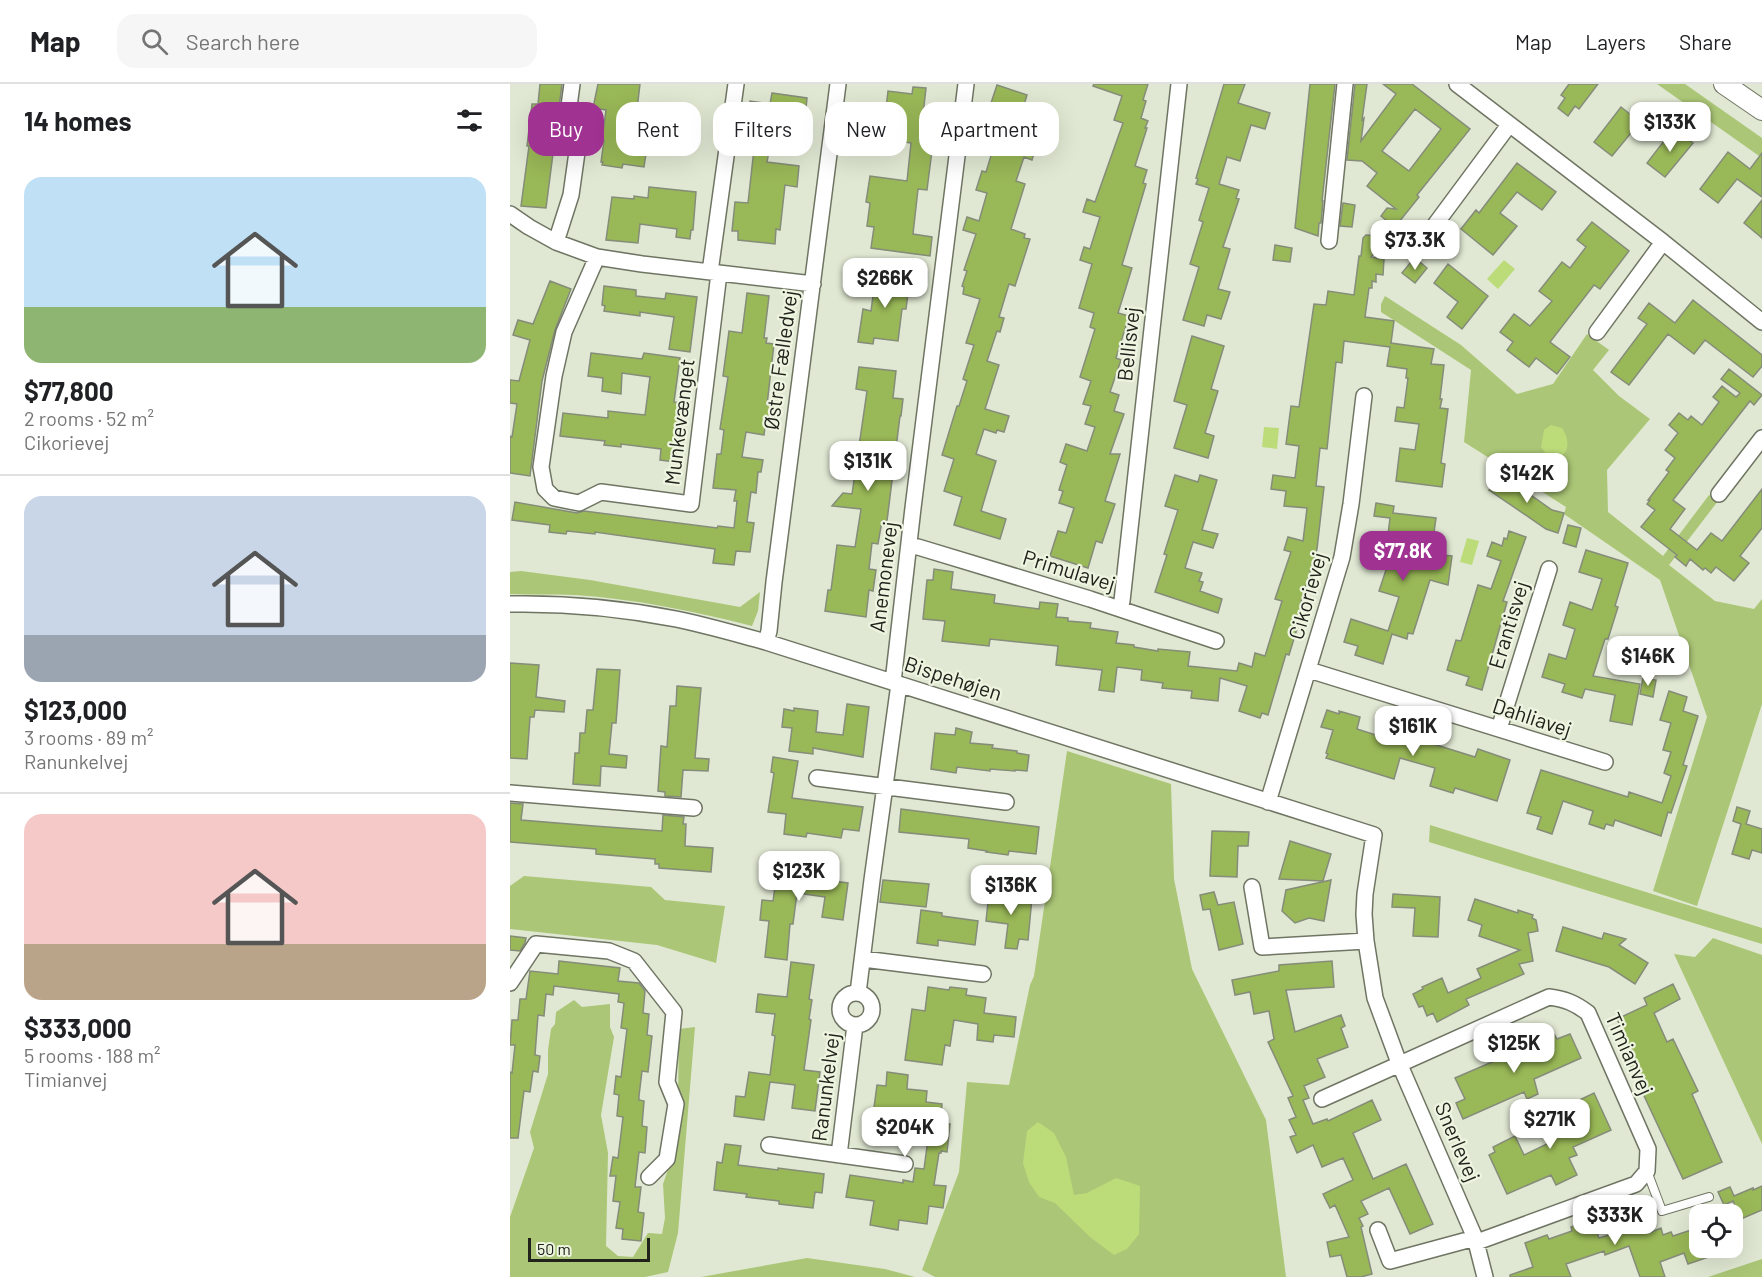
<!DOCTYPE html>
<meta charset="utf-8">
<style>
:root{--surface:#fff;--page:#f6f6f6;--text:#202124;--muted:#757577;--line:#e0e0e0;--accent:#a03291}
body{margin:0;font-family:Barlow,sans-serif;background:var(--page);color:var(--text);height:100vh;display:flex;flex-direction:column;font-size:22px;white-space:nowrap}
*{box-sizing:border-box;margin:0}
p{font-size:20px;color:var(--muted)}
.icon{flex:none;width:33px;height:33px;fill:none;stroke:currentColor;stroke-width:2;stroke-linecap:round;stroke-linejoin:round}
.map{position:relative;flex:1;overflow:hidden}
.details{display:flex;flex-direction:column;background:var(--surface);width:510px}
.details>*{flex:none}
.banner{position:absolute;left:18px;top:18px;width:570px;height:54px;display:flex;gap:12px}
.fabs{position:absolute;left:1179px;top:1120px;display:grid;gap:12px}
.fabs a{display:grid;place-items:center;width:54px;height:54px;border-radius:12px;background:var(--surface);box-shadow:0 6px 24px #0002;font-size:30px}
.scale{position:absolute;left:18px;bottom:15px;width:122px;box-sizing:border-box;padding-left:6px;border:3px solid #20221b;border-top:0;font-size:16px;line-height:21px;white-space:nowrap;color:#20221b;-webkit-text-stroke:4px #edf5e0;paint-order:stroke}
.price{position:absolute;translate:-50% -51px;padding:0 14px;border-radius:12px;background:#fff;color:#222;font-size:20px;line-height:39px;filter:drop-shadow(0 2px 3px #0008)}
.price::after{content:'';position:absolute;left:50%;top:36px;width:18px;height:14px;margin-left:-9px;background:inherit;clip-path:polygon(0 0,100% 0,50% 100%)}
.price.current{background:var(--accent);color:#fff}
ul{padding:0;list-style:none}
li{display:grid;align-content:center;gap:12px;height:318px;padding:0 24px}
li+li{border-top:2px solid var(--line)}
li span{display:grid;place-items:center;height:186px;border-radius:18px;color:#555}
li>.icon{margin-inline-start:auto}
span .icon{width:108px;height:108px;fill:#fffc;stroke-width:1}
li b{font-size:26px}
h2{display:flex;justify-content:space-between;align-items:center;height:72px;padding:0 24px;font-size:26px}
.tag{padding:0 21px;border-radius:18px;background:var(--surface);box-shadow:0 6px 24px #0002;font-size:21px;line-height:54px}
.tag.current{background:var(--accent);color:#fff}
header{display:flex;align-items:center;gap:36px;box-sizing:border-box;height:84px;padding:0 30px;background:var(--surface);border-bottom:2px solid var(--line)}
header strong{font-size:28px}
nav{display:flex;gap:33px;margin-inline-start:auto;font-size:21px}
.search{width:420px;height:54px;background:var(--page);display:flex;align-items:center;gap:15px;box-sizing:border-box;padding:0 21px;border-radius:18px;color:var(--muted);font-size:22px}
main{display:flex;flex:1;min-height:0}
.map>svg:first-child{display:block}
</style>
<header>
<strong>Map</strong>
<div class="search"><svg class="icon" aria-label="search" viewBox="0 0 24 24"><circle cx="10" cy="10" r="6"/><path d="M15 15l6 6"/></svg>Search here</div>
<nav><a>Map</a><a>Layers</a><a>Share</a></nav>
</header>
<main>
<section class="details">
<h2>14 homes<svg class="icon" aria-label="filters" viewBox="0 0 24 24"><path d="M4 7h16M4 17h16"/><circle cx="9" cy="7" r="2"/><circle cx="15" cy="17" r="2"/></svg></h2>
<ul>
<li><span style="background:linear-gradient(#bfe0f5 70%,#8fb573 0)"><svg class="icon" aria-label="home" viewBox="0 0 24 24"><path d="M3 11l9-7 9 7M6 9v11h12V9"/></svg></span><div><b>$77,800</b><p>2 rooms · 52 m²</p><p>Cikorievej</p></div></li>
<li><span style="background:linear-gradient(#c9d6e8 75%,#9aa5b1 0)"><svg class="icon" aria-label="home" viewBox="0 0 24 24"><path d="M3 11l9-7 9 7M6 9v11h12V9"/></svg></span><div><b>$123,000</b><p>3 rooms · 89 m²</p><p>Ranunkelvej</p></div></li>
<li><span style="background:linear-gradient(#f6c9c9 70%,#b9a48a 0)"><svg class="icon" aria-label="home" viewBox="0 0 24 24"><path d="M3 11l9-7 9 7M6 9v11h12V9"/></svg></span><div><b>$333,000</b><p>5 rooms · 188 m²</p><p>Timianvej</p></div></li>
</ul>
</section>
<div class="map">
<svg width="1252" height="1193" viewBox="0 0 1252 1193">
<rect width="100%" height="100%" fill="#e0e8d3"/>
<path fill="#abc676" d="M1147 0H1175L1252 54V74Z
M875 212 951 261 1007 310 1043 300 1077 250 1099 266 1083 286 1109 312 1140 335 1097 386 1098 428 1153 472 1199 411 1208 417 1159 481 1205 517 1244 525 1252 515V620L1187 822 1143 807 1197 633 1150 496 1054 430 1056 423 954 358 961 286 871 228V220Z
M11 487 80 496 230 523 250 508 248 527 242 542C184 527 125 515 65 511 43 510 22 511 0 510V488Z
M557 667 661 700 664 795 682 885 756 1036 776 1193H425L412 1186 449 1088 457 998 499 1001 520 901 524 892Z
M920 741 1252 844V860L919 758Z
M14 792 141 803 155 816 215 822 206 879 147 861 0 845V802Z
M1203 854 1252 871V1060L1164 870 1185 873Z
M64 916 72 923 100 920V943L104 953 91 1031 98 1069 96 1162 108 1172 123 1173 138 1149 152 1150 155 1134 153 1100 161 1077 168 1018 169 945 185 943 168 1149 158 1188 135 1193H0V1133L24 1064 20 1048 38 990V966L41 945 45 940 46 928Z
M297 1174 375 1185 405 1193H191Z
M1252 1175V1193H1198Z"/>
<path fill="#bcdc7a" d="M994 176 1005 185 988 205 977 195Z
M1041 341 1052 344C1060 356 1060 369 1046 376L1037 371 1031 363 1034 346Z
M754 343 769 344 767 365 752 363Z
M957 454 969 457 962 481 950 478Z
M528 1038 544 1049 556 1073 564 1111 577 1109 606 1094 630 1102 629 1150 617 1165 604 1171 580 1153 545 1119 529 1113 519 1098 513 1079 517 1047Z"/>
<path fill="#99b857" stroke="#858c79" stroke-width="1.5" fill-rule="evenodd" d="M30 0H52L36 124 11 122 19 62H17L22 20H28Z
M88 0H130L124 51 136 52 135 63H137L134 83 113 80 112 84 92 81 93 78H91L94 56H92L96 26 83 24Z
M584 0H638L633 16 636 17 631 34 638 37 635 44H637L625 82 637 86 633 99 636 100 612 181 622 184 608 229 619 232 606 274 611 276 600 308 609 311 604 327 614 330 600 370H610L595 417 605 420 592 459 586 457 578 484 540 472 548 447 556 449 564 424 549 419 553 407 549 406 557 381 550 378 556 360 577 367 585 343 575 340 581 322 573 320 581 297 570 293 585 245 580 243 584 229 569 224 582 180 570 176 574 163 580 165 590 133 573 128 577 115 585 118 613 39 604 36 612 12 583 2Z
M714 0H735L728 19 760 29 755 45 741 41 730 77 717 73 709 100 729 106 726 114 729 115 713 163 720 165 708 205 720 208 711 235 697 231 694 242 673 236 689 183 680 180 693 138 689 136 699 104 686 100 688 95 686 94Z
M800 0H825L812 117H813L811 139H809L808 152 785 144Z
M845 0H857L852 36 854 34 851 57 886 10 873 0H902L960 45 907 111 909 113 885 143 871 132 877 124 886 125 857 102 867 89 852 77 837 76ZM905 25 931 45 899 87 872 67Z
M1059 0H1088L1069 25 1065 22 1058 32 1048 24 1055 14 1051 11Z
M487 1 517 11 506 47 528 55 522 76 514 73 506 97 515 100 501 145 515 150 514 154 520 155 505 202 499 200 489 233 494 234 490 248 487 247 477 277 489 281 475 325 499 332 494 348 487 346 486 349 474 345 466 370 486 377 471 427 496 435 490 455 444 441 452 413 434 407 444 375 432 371 447 322H449L457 297 453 295 464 261 456 259 470 215 453 210 454 203 452 202 457 187 454 186 466 150 453 146 457 133 469 137 477 109 466 106 472 87 476 88 488 49 478 46 486 24 480 22Z
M403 3 416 4 410 57 423 59 417 106 408 105 403 150 422 153 420 172 361 164 364 143 357 142 360 119 356 118 360 92 397 97 401 59 388 57V52L373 51 378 7 402 10Z
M262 9 297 14 294 45H292L291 54 268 52 269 42 238 38 240 17 260 20Z
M1111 23 1130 38 1102 72 1084 58Z
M1164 44 1183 59 1155 93 1137 79Z
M244 65 259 67 257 78 289 82 287 103 275 101 270 146 266 145 265 160 228 156V147H222L225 118 238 119Z
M1218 68 1240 85 1252 69V113L1227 95 1208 119 1190 105Z
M1007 79 1046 108 1032 126 1007 108 990 129 1007 142 983 171 951 145 966 126 969 129Z
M139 103 186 108 183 146H181L180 155 166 153 167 145 130 140 128 159 96 156 102 113 124 115V112L138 114Z
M1252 116V154L1234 139Z
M833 119 845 121 842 143 830 142Z
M1082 138 1119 167 1090 205 1084 201 1040 258 1060 273 1047 290 1026 274 1019 283 997 266 1003 258 990 248 1004 230 1020 242 1042 217 1029 207 1052 178 1060 184 1076 163 1067 156Z
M856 151 870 152 869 163 861 173 874 175 873 191 866 190V198L862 197V204H859L855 233 884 237 881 259 924 265 921 280 934 281 930 315H932L930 324 938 325 931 379 935 380 932 403 886 397 890 364 905 366 909 340 885 337 887 323 894 324 898 294H896L897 285 877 282 880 263 834 257 832 279 826 278 817 365 810 364 806 402 814 403 807 465 790 521 794 522 779 571 776 570 758 631 752 629 750 634 729 627 737 602 710 594 708 617 681 614 682 607 652 604 653 599 631 596 632 586 607 583 604 608 589 606 592 586 546 581 548 562 480 555 479 562 432 557 435 537 413 535 417 496H423L424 485 443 488 441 505 485 511 484 519 529 525 530 518 548 520 546 533 558 534V537L581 539 580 544 608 548 606 559 624 561V563L648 567V565L680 568 678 582 727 587 729 579 742 583 745 569 755 572 772 517 765 515 781 468 774 466 778 453 793 457 797 424 774 422 776 407 761 405 763 391 785 394 789 362 776 360 781 322 789 323 804 220 816 221 818 207 844 211 849 172H851L853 154Z
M765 161 782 164 780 178 763 176Z
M901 178 911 179 917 184 905 199 892 189Z
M938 180 978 212 952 245 937 233 948 218 924 199Z
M366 189 400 194 396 225H392L388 257 364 254 363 260 348 258 353 225 361 227Z
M40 197 61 205 45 246 32 297 20 392 0 389V352L2 353 7 320 0 319V296L9 297 20 256 3 251 8 236 23 240Z
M94 202 126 206V212L155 215 156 209 187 213 180 268 159 265 164 233 130 228V232L94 227 95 222 92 221Z
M237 209 259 212 254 254H257L256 259 264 260 257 321H261L259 335H256L254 351 236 348 232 373 253 376 251 388H248L246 409 241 408 237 438 244 439 240 468 226 467 224 481 203 479 205 465 85 448V450L57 447 56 450 39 448 40 441 2 436 5 418 67 429 74 427 207 444 208 442 224 444 227 417H224L226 406 203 404 207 370H211L214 346 210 345 218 293 213 292 219 247 232 249Z
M1183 216 1252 271V282L1243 293 1195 256 1184 270 1158 250 1119 301 1101 288 1137 240 1128 234 1139 219 1165 239Z
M682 252 714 262 701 305 708 307 695 349 704 352 698 374 664 364 677 321 664 317Z
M81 269 132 275 134 269 170 274 164 318 172 319 169 343 175 344 172 368 166 367 165 378 150 376 151 365 111 360V363L94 361 95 357 50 352 53 329 98 334V327L135 331 140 293 112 289 111 310 92 307 93 294 78 292Z
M349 283 386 287 383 314 393 315 391 332H390L377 437H372L368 460 362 459 359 485 366 486 363 507 359 506 356 533 315 527 318 506H321L327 461 345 463 351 425 322 422 333 409 342 410 357 307 346 305Z
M1219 285 1252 311 1244 321 1240 317 1163 416 1175 425 1160 445 1187 466 1201 449 1212 457 1252 405V444L1230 472 1239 479 1224 497 1206 483 1201 489 1195 484 1193 486 1180 475 1176 482 1165 473 1167 471 1131 443 1145 426 1137 420 1140 416H1138L1159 388 1156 386 1165 374 1155 366 1168 349 1159 341 1169 329 1178 336 1181 332 1192 341 1209 318 1203 313 1212 302 1226 313 1230 309 1211 295Z
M991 390 1042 426 1054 429 1048 449 1036 445 979 406Z
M665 391 688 398 690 391 707 396 692 446 708 450 703 464 683 458 675 484 692 489 689 497 693 498 690 507 712 515 708 529 645 508 657 471 654 470 668 426 655 422Z
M866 419 884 422 883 429 926 434 921 470 942 472 938 501 920 496 903 550 898 549 897 555 882 550 873 580 845 571 848 562 834 558 841 535 878 547 889 513 869 507 878 480 885 483 889 453 878 451 880 434 864 432Z
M1058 441 1071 444 1066 463 1053 459Z
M999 447 1016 453 993 517 997 518 972 606 956 601 959 593 937 586 946 556 951 557 968 501 981 505 991 477 977 472 982 458 992 462 994 454 997 455Z
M1076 466 1118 479 1105 522 1108 523 1098 555H1095L1083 592 1130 600 1122 641 1100 637 1105 611 1075 605 1072 614 1052 608 1055 600 1032 593 1039 570 1056 575 1065 545 1053 541 1060 518 1082 526 1092 495 1069 488Z
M0 579 29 581 26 613 55 617 54 628 25 626 24 633H20L17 675 0 674Z
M87 585 110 586 106 639H102L99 670 117 672 116 684 91 682 90 702 63 700 65 669H69L70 649H75L77 626H83Z
M1133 594 1146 596 1143 613 1130 610Z
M167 602 191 604 185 674 199 675 198 687 173 686 171 713 155 712V708L148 707 151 662 157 663 160 622H166Z
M1159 607 1177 613 1173 627 1188 632 1173 681 1177 682 1161 729 1158 728 1151 752 1105 736 1103 742 1096 740 1094 745 1079 740 1083 727 1053 717 1042 750 1027 745 1031 733 1017 729 1031 686 1118 713 1119 708 1152 719 1161 692 1154 689 1161 668 1153 666 1161 639 1150 636Z
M337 620 359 623 353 673 303 664V670L279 667 282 644 272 643 274 625 284 627V624L308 627 306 648 333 651Z
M817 626 829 630V627L850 633 847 645 872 653 875 645 965 673 968 665 1000 676 987 717 945 704 943 709 920 702 925 684 890 674 884 695 816 674 818 670 816 669 823 646 811 643Z
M446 644 462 648 460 659 483 661 482 664 507 667V669L519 671 517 687 505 686V687L480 685V687L447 683 446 689 421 685 425 649 445 651Z
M263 673 288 677 282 714 353 723 349 747 333 745 331 754 297 749 296 753 274 750 276 730 258 728 264 689 261 688Z
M0 719 13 720 11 736 84 742 152 747 153 731 174 733 173 740H176L175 762 203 764 201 788 149 784V780H145V775L86 770V765L0 758Z
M1227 723 1240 727 1236 740 1252 745V769L1242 766 1239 775 1222 770 1231 740 1223 737Z
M391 725 529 743 526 770 499 767 498 771 476 768 477 767 458 764 459 755 389 748Z
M702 747 739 748 738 762H728L727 793 700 792Z
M780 757 821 770 813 797 769 795Z
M300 775 315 777 314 783H318L316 796 338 799 333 836 312 833 315 813 287 809 283 840H280L277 876 255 873 259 837 250 836 252 816 263 817 268 781 299 784Z
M373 796 419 800 416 823 370 818Z
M821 796 814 837 799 834 785 839 772 827 776 806Z
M704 808 708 821 724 818 733 860 709 866 700 825 693 826 690 811Z
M479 809 522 814 518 856 509 855 507 865 495 864 498 840 476 837Z
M883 810 930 813 928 853 903 852 905 824 882 823Z
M965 815 1008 829V826L1023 831 1022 834 1026 836 1028 847 1018 849 1023 877 1009 880 1014 890 956 915 959 921 927 938 923 929 917 932 913 922 909 923 903 910 913 905 912 903 932 894 938 909 971 894 967 885 1010 866 969 852 972 841 958 836Z
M411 826 432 829V832L468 837 465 861 428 856V862L407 859Z
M1053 843 1092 855 1094 849 1116 855 1109 861 1138 879 1125 900 1099 883 1046 867Z
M0 852 16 854 15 859 10 867 0 866Z
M49 877 110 884 108 897 129 899 135 907 133 929 139 930 137 951 142 952 138 988 132 987 129 1012V1016L134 1017 132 1042 137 1043 135 1069 129 1068 125 1103H131L128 1128 134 1129 131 1157 112 1155 113 1145 106 1144 110 1118 103 1117 106 1092H100L103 1073 108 1074 113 1033 107 1032 109 1011 104 1010 106 992 111 993 117 945 111 944 114 919 108 918 109 910 44 902 43 911 36 910 34 932 28 931 25 971 30 972 28 988 23 987 20 1008 14 1007 8 1054H0V988L2 989 5 961H0L2 936H8L10 915H16L20 887 48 890Z
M822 877 824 903 776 906 785 948 831 931 835 942 831 944 838 963 807 975 815 993 794 1002 799 1014 793 1016 803 1040 817 1035 818 1037 862 1016 871 1036 843 1049 863 1095 896 1080 923 1140 900 1150 879 1104 851 1117 858 1130 849 1134 853 1142 851 1143 862 1190 851 1193H837L831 1171 820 1173 817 1158 839 1153 825 1121 820 1124 813 1110 843 1096 833 1074 812 1083 803 1061 787 1069 780 1053 786 1051 779 1036 786 1033 778 1014 783 1012 758 958 764 955 759 927 744 930 740 908 725 911 722 896 769 887V881Z
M281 878 304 881 299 915 302 916 299 935 301 936 294 986 310 988 305 1027 282 1024 285 1001 260 998 254 1036 224 1032 226 1012 235 1013 239 988 260 991 265 952 262 951 265 930 246 928 248 910 277 913Z
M1163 900 1170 915 1144 929 1157 958 1163 955 1188 1007 1182 1010 1212 1078 1173 1095 1120 982 1127 979 1107 935 1137 921 1134 914Z
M418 903 439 906 440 903 457 905 456 911 476 914 474 929 506 933 504 953 484 951 483 958 467 956 468 940 444 936 440 962 435 961 432 981 395 976 402 925 415 927Z
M1044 950 1047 955 1060 950 1071 974 1024 995 1028 1010 1017 1015 1014 1008 953 1035 946 1019 955 1015 945 994 1026 959 1025 958Z
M377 988 398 991 397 1005 417 1007 416 1018 432 1020 430 1039 440 1040 437 1068 431 1067V1069H429L424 1101 436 1102 433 1124 419 1122 417 1140 389 1136 388 1146 360 1141 364 1117 336 1113 340 1091 393 1099V1096L403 1098 405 1084 414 1085 418 1055 408 1053 410 1040 385 1038V1041L362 1038 367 1001 376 1002Z
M1084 1009 1101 1046 1063 1063 1067 1071 1059 1074 1067 1091 1046 1101 1041 1091 997 1110 979 1071 985 1068 983 1063 1005 1052 1014 1071 1041 1058 1038 1050 1070 1035 1063 1019Z
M215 1060 231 1062 228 1081 268 1086V1084L314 1090 312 1109 305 1108 303 1124 269 1120V1117L236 1113 237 1110 204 1106 207 1078 212 1079Z
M1252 1102V1126L1231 1135 1223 1117 1214 1121 1208 1108 1220 1103 1224 1112 1243 1104V1106Z
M1121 1112 1127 1130 1132 1128 1139 1149 1151 1144 1153 1151 1161 1148 1163 1152 1190 1143V1164H1219V1166L1178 1180 1174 1169 1150 1178 1155 1193H1130L1119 1162 1095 1171 1094 1167 1056 1180 1061 1193H1000V1191L1023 1183 1015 1159 1037 1151 1039 1155 1062 1147 1061 1143 1082 1136 1089 1154 1112 1147 1102 1119Z"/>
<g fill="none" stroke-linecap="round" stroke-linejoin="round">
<g stroke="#6f7563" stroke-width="10">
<path id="service" d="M1137 1087 1152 1127 1199 1113"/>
</g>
<g stroke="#6f7563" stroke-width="18">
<path id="minor" d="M947 0 1153 158 1252 238
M0 130 19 143 46 158 87 173 132 180 303 200
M819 157 835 0
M46 158 61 111 68 61 55 52 62 0
M910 161 999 41
M87 173 54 248 44 292 31 383 35 405 44 414 69 419 91 408 181 420 209 189
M200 188 226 0
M1087 248 1153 158
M1209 410 1252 354
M399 462 408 463 580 515 706 557
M0 520C56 519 111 524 166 535 196 541 226 550 256 558L864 751 855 810 854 830 856 857 865 914 889 979 965 1154 975 1193
M610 525 612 517 669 0
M256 558 259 547 264 498 328 0
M799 586 1095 678
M383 598 403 424 456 0
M989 645 1039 485
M307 694 496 718
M0 709 184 724
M758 718 832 473 841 420 854 312
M742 803 752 863 856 857
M353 875 473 890
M0 899 26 860 99 867 124 877 164 928 157 998 166 1020 157 1075 139 1093
M348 909 362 796 389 600
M330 925a16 16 0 1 1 32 0a16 16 0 1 1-32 0Z
M812 1015 1039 913C1055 915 1065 919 1078 929L1138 1065 1137 1087 1126 1100 967 1158
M259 1061 395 1080
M329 1071 345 941
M868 1146 880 1177 965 1154"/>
</g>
<g stroke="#6f7563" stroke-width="22">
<path id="tertiary" d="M1214 0 1252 26"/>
</g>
<use href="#service" stroke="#fff" stroke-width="8"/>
<use href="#minor" stroke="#fff" stroke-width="15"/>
<use href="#tertiary" stroke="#fff" stroke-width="20"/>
</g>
<g text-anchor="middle" stroke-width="4.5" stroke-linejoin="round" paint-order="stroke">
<g font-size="21" fill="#20221b" stroke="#edf5e0">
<text transform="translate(619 260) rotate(-84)" y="7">Bellisvej</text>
<text transform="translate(271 276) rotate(-82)" y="7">Østre Fælledvej</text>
<text transform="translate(170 338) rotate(-83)" y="7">Munkevænget</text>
<text transform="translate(559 487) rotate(17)" y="7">Primulavej</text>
<text transform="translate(374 493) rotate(-83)" y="7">Anemonevej</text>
<text transform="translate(798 512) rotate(-74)" y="7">Cikorievej</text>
<text transform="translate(999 541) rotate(-73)" y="7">Erantisvej</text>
<text transform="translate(443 595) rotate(18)" y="7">Bispehøjen</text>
<text transform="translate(1022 634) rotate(18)" y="7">Dahliavej</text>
<text transform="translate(1119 970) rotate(66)" y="7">Timianvej</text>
<text transform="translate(316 1003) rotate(-83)" y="7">Ranunkelvej</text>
<text transform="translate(947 1058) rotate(67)" y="7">Snerlevej</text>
</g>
</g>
</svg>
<div class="fabs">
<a><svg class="icon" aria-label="locate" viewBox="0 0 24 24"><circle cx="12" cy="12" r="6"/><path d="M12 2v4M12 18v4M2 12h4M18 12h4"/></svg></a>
</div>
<div class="scale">50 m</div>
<b class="price" style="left:1160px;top:69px">$133K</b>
<b class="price" style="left:905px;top:187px">$73.3K</b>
<b class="price" style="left:375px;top:225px">$266K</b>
<b class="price" style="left:358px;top:408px">$131K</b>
<b class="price" style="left:1017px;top:420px">$142K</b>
<b class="price current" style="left:893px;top:498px">$77.8K</b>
<b class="price" style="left:1138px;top:603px">$146K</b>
<b class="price" style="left:903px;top:673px">$161K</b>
<b class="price" style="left:289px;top:818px">$123K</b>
<b class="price" style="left:501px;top:832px">$136K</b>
<b class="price" style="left:1004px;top:990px">$125K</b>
<b class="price" style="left:1040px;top:1066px">$271K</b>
<b class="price" style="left:395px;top:1074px">$204K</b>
<b class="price" style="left:1105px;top:1162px">$333K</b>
<div class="banner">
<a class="tag current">Buy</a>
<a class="tag">Rent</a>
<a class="tag">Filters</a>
<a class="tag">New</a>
<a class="tag">Apartment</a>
</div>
</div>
</main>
